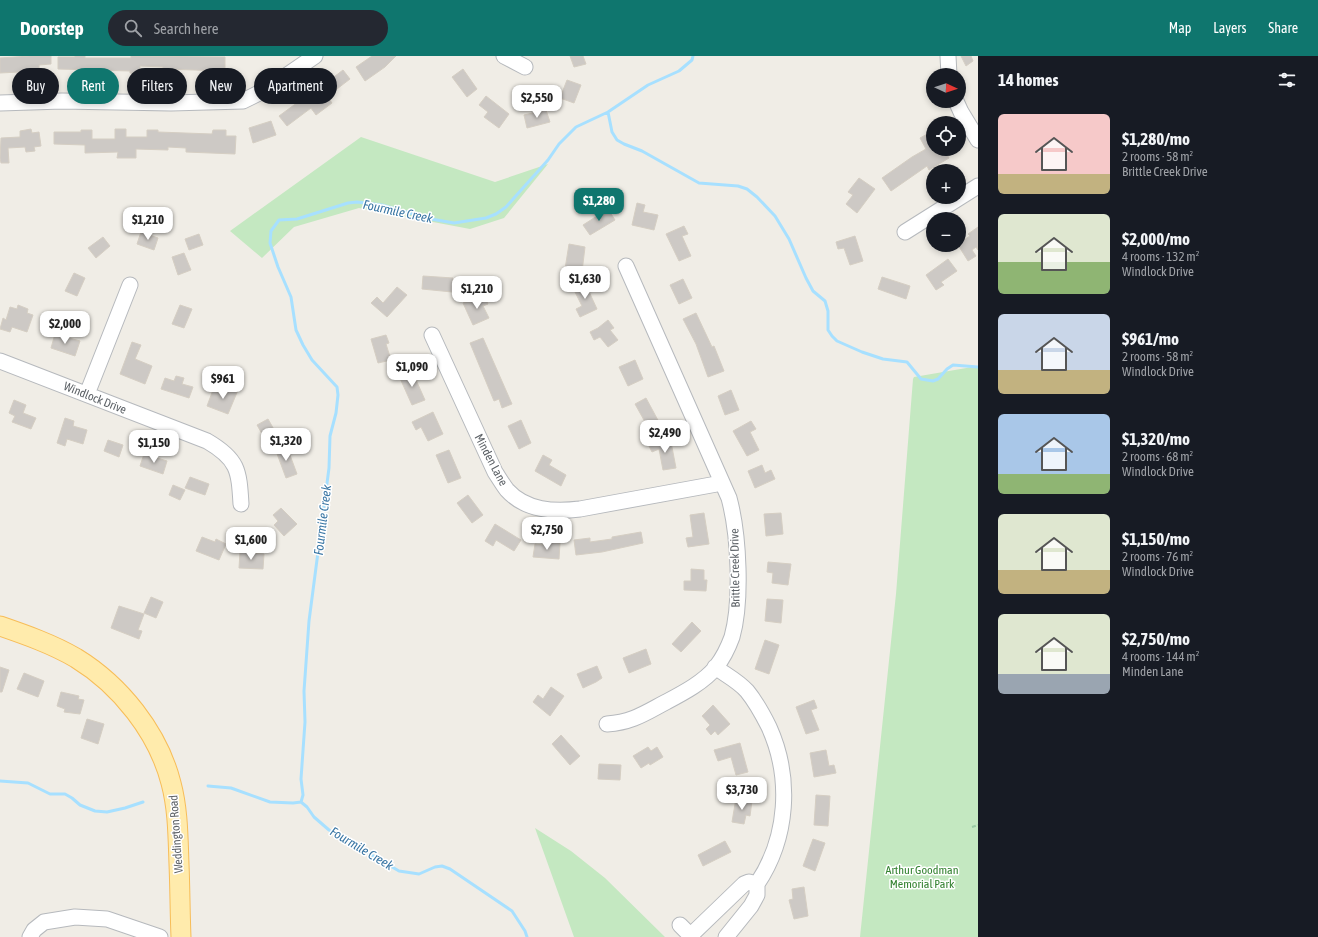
<!DOCTYPE html>
<meta charset="utf-8">
<style>
:root{--surface:#171b24;--page:#242831;--text:#f1f3f6;--muted:#9ea1a6;--accent:#0f766e}
body{margin:0;font-family:"Asap Condensed",sans-serif;background:var(--page);color:var(--text);height:100vh;display:flex;flex-direction:column;font-size:15px;white-space:nowrap}
*{box-sizing:border-box;margin:0}
p{font-size:13px;color:var(--muted)}
.icon{flex:none;width:22px;height:22px;fill:none;stroke:currentColor;stroke-width:2;stroke-linecap:round;stroke-linejoin:round}
.map{position:relative;flex:1;overflow:hidden}
.panel{display:flex;flex-direction:column;background:var(--surface);width:340px}
.panel>*{flex:none}
.top-card{position:absolute;left:12px;top:12px;width:380px;height:36px;display:flex;gap:8px}
.needle{width:26px;rotate:93deg}
.controls{position:absolute;left:926px;top:12px;display:grid;gap:8px}
.controls a{display:grid;place-items:center;width:40px;height:40px;border-radius:50%;background:var(--surface);box-shadow:0 2px 6px #0003;font-size:20px}
.price{position:absolute;translate:-50% -34px;padding:0 9px;border-radius:8px;background:#fff;color:#222;font-size:13px;line-height:26px;filter:drop-shadow(0 1px 2px #0008)}
.price::after{content:'';position:absolute;left:50%;top:24px;width:12px;height:9px;margin-left:-6px;background:inherit;clip-path:polygon(0 0,100% 0,50% 100%)}
.price.selected{background:var(--accent);color:#fff}
ul{padding:0;list-style:none}
li{display:flex;align-items:center;gap:12px;height:100px;padding:0 20px}
li span{display:grid;place-items:center;flex:none;width:112px;height:80px;border-radius:6px;color:#555}
li>.icon{margin-inline-start:auto}
span .icon{width:48px;height:48px;fill:#fffc;stroke-width:1}
li b{font-size:17px}
h2{display:flex;justify-content:space-between;align-items:center;height:48px;padding:0 20px;font-size:17px}
.chip{padding:0 14px;border-radius:18px;background:var(--surface);box-shadow:0 2px 6px #0003;font-size:14px;line-height:36px}
.chip.selected{background:var(--accent);color:#fff}
header{display:flex;align-items:center;gap:24px;box-sizing:border-box;height:56px;padding:0 20px;background:var(--accent);color:#fff}
header strong{font-size:19px}
nav{display:flex;gap:22px;margin-inline-start:auto;font-size:14px}
.search{width:280px;height:36px;background:var(--page);display:flex;align-items:center;gap:10px;box-sizing:border-box;padding:0 14px;border-radius:22px;color:var(--muted);font-size:15px}
main{display:flex;flex:1;min-height:0}
.map>svg:first-child{display:block}
</style>
<header>
<strong>Doorstep</strong>
<div class="search"><svg class="icon" aria-label="search" viewBox="0 0 24 24"><circle cx="10" cy="10" r="6"/><path d="M15 15l6 6"/></svg>Search here</div>
<nav><a>Map</a><a>Layers</a><a>Share</a></nav>
</header>
<main>
<div class="map">
<svg width="978" height="881" viewBox="0 0 978 881">
<rect width="100%" height="100%" fill="#f0ede6"/>
<path fill="#c4e8c1" d="M361 81 495 126 548 108 504 162 470 173 359 152 294 171 262 202 230 175Z
M978 310V881H860L896 538 913 323 914 321Z
M535 772 571 795 605 822 665 881H574Z"/>
<g fill="none" stroke-linecap="round" stroke-linejoin="round">
<path stroke="#a7e0ff" stroke-width="3" d="M608 56 612 76 617 84 624 88 642 95 699 127 738 130 747 133 757 141 775 160 789 183 806 222 813 235 825 245 828 255V274L832 280 837 285 862 296 883 303 907 306 921 323 933 325 938 323 947 313 953 309 978 311
M0 725 28 727 50 738H65L72 742 80 749 95 755 107 756 125 752 143 746
M208 730 231 732 270 746 293 747 301 746
M301 746 303 739 301 723 305 666 304 635 309 565 329 412 330 380 336 357 338 339 337 331 312 304 303 289 296 274 291 241 278 211 270 187 271 175 279 164 297 163 348 147 357 146 382 149 431 163 454 167 486 162 496 158 506 151 548 104 559 88 576 71 608 56 648 29 679 15 692 4 693 0
M301 746 307 751 314 761 329 774 399 815 419 818 435 811 442 810 450 813 512 855 525 875 527 881"/>
</g>
<path fill="#cdc9c5" stroke="#d5cec3" d="M30 0H51V8L39 9V15L0 17V2Z
M75 0H85V2H131V0L225 1V15L163 13V11L140 10V17H130V15L58 13V1H75Z
M372 0H396L385 11 365 25 356 11Z
M570 0H583L586 8 574 11Z
M961 0H971L973 5 966 10Z
M463 13 477 33 467 41 452 21Z
M343 14 350 23 333 36 326 27Z
M567 24 581 29 574 47 560 42Z
M325 37 332 47 316 59 311 52 287 70 279 60 309 38 314 45Z
M486 40 509 58 499 72 484 61 488 56 479 49Z
M546 54 550 66 527 72 524 59Z
M271 65 276 79 253 87 249 72Z
M31 73 32 77 39 76 41 90 34 91 35 95 26 96 25 91 8 92 9 107H1L0 102 1 82 20 81V75Z
M115 73H126V81H147V74H158V76L212 78 213 74H226V80H236L235 98 186 96V92L168 91V94L136 93V102H117L118 96 85 97V89L54 88V76H81V74H92V83H115Z
M933 75V93H944L949 102 929 114 927 110 891 135 882 122 912 101 926 93 920 82Z
M859 122 875 133 857 157 846 148 853 139 848 136Z
M637 147 645 149 643 156 658 159 654 174 632 169Z
M608 153 615 164 590 179 583 169Z
M684 170 688 178 682 180 691 200 679 205 666 178Z
M978 171V194L976 191 972 194 976 200 968 205 958 189 959 187 970 180 968 178Z
M141 176 158 182 154 194 137 188Z
M199 178 203 189 189 194 185 183Z
M855 180 863 205 850 209 844 192 838 193 836 186Z
M103 181 110 190 96 202 88 192Z
M569 188 585 191 582 216 565 213Z
M184 197 191 214 178 219 172 201Z
M948 203 957 215 941 226 944 229 936 234 926 219Z
M74 217 85 222 77 240 65 235Z
M423 220 453 222 452 236 422 233Z
M882 221 910 230 906 243 878 233Z
M683 223 692 242 679 248 670 229Z
M585 227 597 253 580 261 576 253 582 250 573 232Z
M397 231 407 239 387 261 371 247 377 241 383 247Z
M484 239 488 248 483 250 489 262 473 269 463 247Z
M18 249 28 253 27 257 33 259 27 276 12 271 10 276 0 273 3 262 6 264 10 251 17 253Z
M180 249 192 253 184 272 172 268Z
M696 257 712 291 714 290 724 315 708 321 696 288 683 263Z
M608 264 614 272 610 274 618 284 608 291 600 281 594 284 590 276 598 272Z
M55 278 80 285 75 300 51 292Z
M386 279 389 287 386 288 391 304 378 307 371 283Z
M483 282 512 348 502 352 499 343 494 345 470 287Z
M132 286 141 289 135 303 152 310 145 328 120 318Z
M635 304 643 323 628 330 619 311Z
M412 315 425 344 412 349 399 320Z
M176 320 184 322 182 328 193 331 189 342 161 333 165 322 174 325Z
M229 331 238 334 228 358 207 350 213 334 226 339Z
M731 334 739 354 725 359 718 340Z
M646 342 660 368 649 373 635 348Z
M14 344 26 349 23 357 36 362 31 373 12 366 15 360 9 357Z
M433 356 443 378 428 385 421 371 416 374 412 366Z
M65 362 74 365 73 370 87 374 83 388 67 383 65 390 57 387Z
M268 363 276 377 265 383 257 369Z
M521 364 531 387 519 393 508 370Z
M751 365 756 373 750 376 759 394 747 400 733 375Z
M108 384 123 389 119 401 104 395Z
M671 384 672 386H671L676 412 663 414 659 393 652 396 648 388Z
M287 391 297 418 286 422 276 395Z
M449 394 461 422 448 427 436 399Z
M144 398 167 405 163 418 140 410Z
M543 399 552 404 549 409 566 419 561 430 535 415Z
M762 409 765 417 771 414 775 423 755 432 748 415Z
M190 421 209 428 205 439 185 432Z
M173 429 185 434 180 444 169 439Z
M468 439 483 459 472 467 457 447Z
M281 452 297 468 284 480 274 469 278 465 273 459Z
M704 457 709 488 688 491 686 482 693 481 690 459Z
M781 457 783 478 766 480 764 458Z
M495 468 521 484 514 495 496 484 493 490 485 485Z
M641 476 643 487 602 496 576 499 574 484 590 482V486L612 483V481Z
M202 481 215 486 216 483 226 488 219 504 196 495Z
M544 486 560 487 559 503 533 501 535 488 543 489Z
M240 496 264 498 263 513 239 512Z
M768 506 791 508 788 529 772 527 773 517 767 516Z
M691 513 704 514V524H707L706 535 684 534V525H691Z
M151 541 163 546 156 562 144 557Z
M767 543 783 544 781 567 765 565Z
M119 550 144 558 138 574 142 575 139 583 111 572Z
M692 566 701 575 681 596 672 588Z
M765 584 779 589 769 618 755 613Z
M646 593 651 608 629 617 623 602Z
M597 610 602 622 596 626 583 632 577 618Z
M0 611 9 614 2 636H0Z
M24 617 44 625 38 641 17 633Z
M551 631 564 640 550 660 533 646 538 639 543 643Z
M61 636 79 640 78 643 84 644 80 658 64 656 65 653 57 650Z
M814 644 817 652 811 654 819 674 806 678 796 651Z
M713 649 730 668 718 679 715 675 711 679 706 673 710 669 702 660Z
M87 663 104 668 98 688 81 682Z
M561 679 580 700 570 709 552 688Z
M740 687 748 716 736 719 731 701 718 705 714 694Z
M648 691 651 695 657 691 663 701 650 709 649 707 641 712 633 700Z
M826 694 829 710 834 709 836 717 814 721 810 697Z
M599 708 621 709 620 724 598 723Z
M816 739 830 740 828 770 814 769Z
M736 742 752 745 750 760 746 759 744 768 732 766Z
M813 783 825 787 815 815 803 810Z
M725 785 731 796 703 810 698 799Z
M804 831 808 860 794 863 789 844 793 843 792 833Z"/>
<g fill="none" stroke-linecap="round" stroke-linejoin="round">
<g stroke="#b6b9bd" stroke-width="17">
<path id="minor" d="M504 0 525 11
M948 0 949 19
M956 45 961 56 978 84
M0 47 62 45 171 47 243 45 267 33 315 0
M905 176 978 130
M432 279 495 416C499 422 503 429 507 434 526 455 554 456 580 453L722 427
M0 305 207 385C238 403 239 414 241 448
M87 338 130 229
M715 611C726 619 738 625 747 635 756 646 763 659 769 671 792 722 788 782 757 828
M607 668C633 666 645 657 666 646 683 637 704 626 716 611 723 602 728 592 732 581 742 545 739 479 729 442L626 210
M680 869 692 881
M690 880 744 828 749 826 757 828V839L751 850 726 881
M30 881 34 874 44 866 75 861 107 863 160 881"/>
</g>
<g stroke="#f7bd58" stroke-width="21">
<path id="major" d="M0 570C26 579 52 588 76 602 120 629 158 676 171 727 178 753 178 781 179 808 180 832 180 857 181 881"/>
</g>
<path stroke="#9acaa4" stroke-width="2" stroke-dasharray="4 2" stroke-linecap="butt" d="M972 771 978 769"/>
<use href="#minor" stroke="#fff" stroke-width="15"/>
<use href="#major" stroke="#ffebac" stroke-width="19"/>
</g>
<g text-anchor="middle" stroke-width="3" stroke-linejoin="round" paint-order="stroke">
<g font-size="12" fill="#5d6267" stroke="#fff">
<text transform="translate(95 342) rotate(22)" y="4">Windlock Drive</text>
<text transform="translate(491 404) rotate(62)" y="4">Minden Lane</text>
<text transform="translate(735 512) rotate(-91)" y="4">Brittle Creek Drive</text>
<text transform="translate(176 778) rotate(-94)" y="4">Weddington Road</text>
</g>
<g font-size="12" fill="#338230" stroke="#fff">
<text x="922" y="818">Arthur Goodman<tspan x="922" dy="14">Memorial Park</tspan></text>
</g>
<g font-size="13" font-style="italic" fill="#3976a4" stroke="#fff">
<text transform="translate(398 155) rotate(12)" y="5">Fourmile Creek</text>
<text transform="translate(322 464) rotate(-83)" y="5">Fourmile Creek</text>
<text transform="translate(362 792) rotate(31)" y="5">Fourmile Creek</text>
</g>
</g>
</svg>
<div class="controls">
<a><svg class="needle" viewBox="-14 -14 28 28"><path d="M0-13l5 13h-10z" fill="#e53935"/><path d="M0 13l5-13h-10z" fill="#9ea1a6"/></svg></a>
<a><svg class="icon" aria-label="locate" viewBox="0 0 24 24"><circle cx="12" cy="12" r="6"/><path d="M12 2v4M12 18v4M2 12h4M18 12h4"/></svg></a>
<a>+</a>
<a>−</a>
</div>
<b class="price" style="left:537px;top:63px">$2,550</b>
<b class="price selected" style="left:599px;top:166px">$1,280</b>
<b class="price" style="left:148px;top:185px">$1,210</b>
<b class="price" style="left:585px;top:244px">$1,630</b>
<b class="price" style="left:477px;top:254px">$1,210</b>
<b class="price" style="left:65px;top:289px">$2,000</b>
<b class="price" style="left:412px;top:332px">$1,090</b>
<b class="price" style="left:223px;top:344px">$961</b>
<b class="price" style="left:665px;top:398px">$2,490</b>
<b class="price" style="left:286px;top:406px">$1,320</b>
<b class="price" style="left:154px;top:408px">$1,150</b>
<b class="price" style="left:547px;top:495px">$2,750</b>
<b class="price" style="left:251px;top:505px">$1,600</b>
<b class="price" style="left:742px;top:755px">$3,730</b>
<div class="top-card">
<a class="chip">Buy</a>
<a class="chip selected">Rent</a>
<a class="chip">Filters</a>
<a class="chip">New</a>
<a class="chip">Apartment</a>
</div>
</div>
<section class="panel">
<h2>14 homes<svg class="icon" aria-label="filters" viewBox="0 0 24 24"><path d="M4 7h16M4 17h16"/><circle cx="9" cy="7" r="2"/><circle cx="15" cy="17" r="2"/></svg></h2>
<ul>
<li><span style="background:linear-gradient(#f6c9c9 75%,#c2b280 0)"><svg class="icon" aria-label="home" viewBox="0 0 24 24"><path d="M3 11l9-7 9 7M6 9v11h12V9"/></svg></span><div><b>$1,280/mo</b><p>2 rooms · 58 m²</p><p>Brittle Creek Drive</p></div></li>
<li><span style="background:linear-gradient(#dfe7d0 60%,#8fb573 0)"><svg class="icon" aria-label="home" viewBox="0 0 24 24"><path d="M3 11l9-7 9 7M6 9v11h12V9"/></svg></span><div><b>$2,000/mo</b><p>4 rooms · 132 m²</p><p>Windlock Drive</p></div></li>
<li><span style="background:linear-gradient(#c9d6e8 70%,#c2b280 0)"><svg class="icon" aria-label="home" viewBox="0 0 24 24"><path d="M3 11l9-7 9 7M6 9v11h12V9"/></svg></span><div><b>$961/mo</b><p>2 rooms · 58 m²</p><p>Windlock Drive</p></div></li>
<li><span style="background:linear-gradient(#a9c7e8 75%,#8fb573 0)"><svg class="icon" aria-label="home" viewBox="0 0 24 24"><path d="M3 11l9-7 9 7M6 9v11h12V9"/></svg></span><div><b>$1,320/mo</b><p>2 rooms · 68 m²</p><p>Windlock Drive</p></div></li>
<li><span style="background:linear-gradient(#dfe7d0 70%,#c2b280 0)"><svg class="icon" aria-label="home" viewBox="0 0 24 24"><path d="M3 11l9-7 9 7M6 9v11h12V9"/></svg></span><div><b>$1,150/mo</b><p>2 rooms · 76 m²</p><p>Windlock Drive</p></div></li>
<li><span style="background:linear-gradient(#dfe7d0 75%,#9aa5b1 0)"><svg class="icon" aria-label="home" viewBox="0 0 24 24"><path d="M3 11l9-7 9 7M6 9v11h12V9"/></svg></span><div><b>$2,750/mo</b><p>4 rooms · 144 m²</p><p>Minden Lane</p></div></li>
</ul>
</section>
</main>
